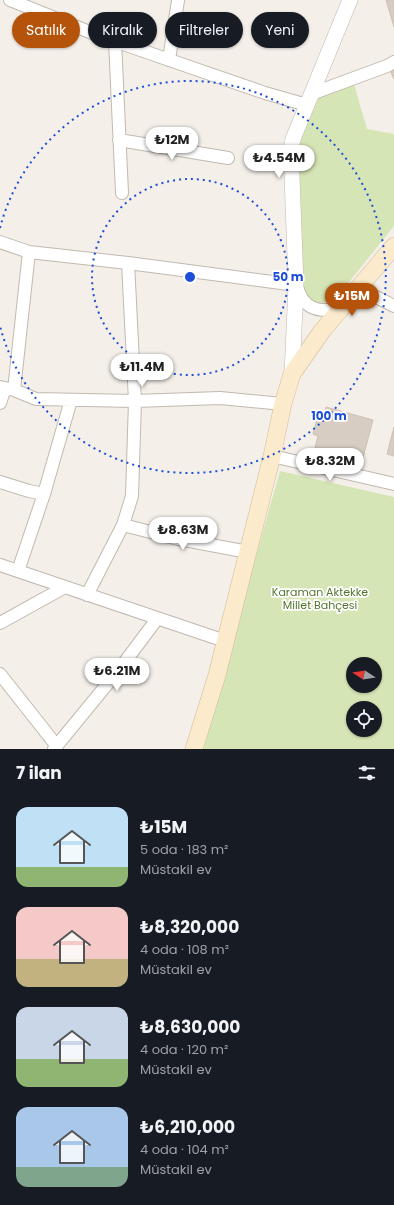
<!DOCTYPE html>
<html lang="tr">
<meta charset="utf-8">
<style>
:root{--surface:#171b24;--page:#242831;--text:#f1f3f6;--muted:#9ea1a6;--accent:#b45309}
body{margin:0;font-family:Poppins,sans-serif;background:var(--page);color:var(--text);height:100vh;display:flex;flex-direction:column;font-size:15px;white-space:nowrap}
*{box-sizing:border-box;margin:0}
p{font-size:13px;color:var(--muted)}
.icon{flex:none;width:22px;height:22px;fill:none;stroke:currentColor;stroke-width:2;stroke-linecap:round;stroke-linejoin:round}
.map{position:relative;height:749px;overflow:hidden}
.drawer{display:flex;flex-direction:column;background:var(--surface);flex:1}
.drawer>*{flex:none}
.top-card{position:absolute;left:12px;top:12px;width:370px;height:36px;display:flex;gap:8px}
.needle{width:26px;rotate:282deg}
.fabs{position:absolute;left:346px;top:657px;display:grid;gap:8px}
.fabs a{display:grid;place-items:center;width:36px;height:36px;border-radius:50%;background:var(--surface);box-shadow:0 1px 3px #0004;font-size:20px}
.price{position:absolute;translate:-50% -34px;padding:0 9px;border-radius:14px;background:#fff;color:#222;font-size:13px;line-height:26px;filter:drop-shadow(0 1px 2px #0008)}
.price::after{content:'';position:absolute;left:50%;top:24px;width:12px;height:9px;margin-left:-6px;background:inherit;clip-path:polygon(0 0,100% 0,50% 100%)}
.price.selected{background:var(--accent);color:#fff}
ul{padding:0;list-style:none}
li{display:flex;align-items:center;gap:12px;height:100px;padding:0 16px}
li span{display:grid;place-items:center;flex:none;width:112px;height:80px;border-radius:12px;color:#555}
li>.icon{margin-inline-start:auto}
span .icon{width:48px;height:48px;fill:#fffc;stroke-width:1}
li b{font-size:17px}
h2{display:flex;justify-content:space-between;align-items:center;height:48px;padding:0 16px;font-size:17px}
.chip{padding:0 14px;border-radius:18px;background:var(--surface);box-shadow:0 1px 3px #0004;font-size:14px;line-height:36px}
.chip.selected{background:var(--accent);color:#fff}
.map>svg:first-child{display:block}
</style>
<div class="map">
<svg width="394" height="749" viewBox="0 0 394 749">
<rect width="100%" height="100%" fill="#f4efe9"/>
<path fill="#d6e5b5" fill-rule="evenodd" d="M354 84 367 129 394 134V226L337 297C323 306 311 305 302 290L297 140 314 98Z
M280 471 394 497V749H201ZM353 664H375V686H353ZM353 708H375V730H353Z"/>
<path fill="#d8cdc2" stroke="#cfc1b3" d="M386 0H394V27Z
M394 66V79L389 68Z
M326 407 373 420 361 465 314 452 318 436 313 434 317 419 322 420Z
M394 427V456L387 454Z"/>
<g fill="none" stroke-linecap="round" stroke-linejoin="round">
<g stroke="#c2b9af" stroke-width="14">
<path id="minor" d="M10 0 97 35 265 93 307 105
M115 41 122 193
M169 60 178 0
M311 94 387 66 394 62
M119 140 228 158
M0 242 29 252 128 263 296 285C298 290 300 296 303 300 313 313 330 311 343 306
M358 288 394 306
M0 387 14 390 36 399 135 401 220 398 283 404
M14 390 29 252
M0 403 5 388
M272 456 394 484
M0 482 29 491 44 494
M123 525 174 538 248 552
M0 565 225 641
M18 571 44 494 71 400
M87 595 123 525 132 496 135 401 128 263
M0 623 65 587
M0 674 56 745
M54 749 118 671 157 619"/>
</g>
<g stroke="#c2b9af" stroke-width="16">
<path id="tertiary" d="M292 374 296 285 291 149 293 139 350 0"/>
</g>
<g stroke="#d1bc9b" stroke-width="18">
<path id="secondary" d="M194 749 217 675 272 456 283 404 292 374 322 331 394 246"/>
</g>
<use href="#minor" stroke="#fff" stroke-width="12"/>
<use href="#tertiary" stroke="#fff" stroke-width="15"/>
<use href="#secondary" stroke="#fceacc" stroke-width="17"/>
</g>
<g fill="none" stroke="#1d4ed8" stroke-width="2" stroke-dasharray="2 4">
<circle cx="190" cy="277" r="98"/>
<path d="M0 228A196 196 0 1 1 0 326"/>
</g>
<g text-anchor="middle" stroke-width="3.5" stroke-linejoin="round" paint-order="stroke">
<g font-size="11" fill="#52762e" stroke="#fff">
<text x="320" y="596">Karaman Aktekke<tspan x="320" dy="13">Millet Bahçesi</tspan></text>
</g>
</g>
<circle cx="190" cy="277" r="6" fill="#1d4ed8" stroke="#fff" stroke-width="2"/>
<g font-size="12" text-anchor="middle" font-weight="bold" fill="#1d4ed8" stroke="#fff" stroke-width="3.5" stroke-linejoin="round" paint-order="stroke">
<text x="288" y="281">50 m</text>
<text x="329" y="420">100 m</text>
</g>
</svg>
<div class="fabs">
<a><svg class="needle" viewBox="-14 -14 28 28"><path d="M0-13l5 13h-10z" fill="#e53935"/><path d="M0 13l5-13h-10z" fill="#9ea1a6"/></svg></a>
<a><svg class="icon" aria-label="locate" viewBox="0 0 24 24"><circle cx="12" cy="12" r="6"/><path d="M12 2v4M12 18v4M2 12h4M18 12h4"/></svg></a>
</div>
<b class="price" style="left:172px;top:161px">₺12M</b>
<b class="price" style="left:279px;top:179px">₺4.54M</b>
<b class="price selected" style="left:352px;top:317px">₺15M</b>
<b class="price" style="left:142px;top:388px">₺11.4M</b>
<b class="price" style="left:330px;top:482px">₺8.32M</b>
<b class="price" style="left:183px;top:551px">₺8.63M</b>
<b class="price" style="left:117px;top:692px">₺6.21M</b>
<div class="top-card">
<a class="chip selected">Satılık</a>
<a class="chip">Kiralık</a>
<a class="chip">Filtreler</a>
<a class="chip">Yeni</a>
</div>
</div>
<section class="drawer">
<h2>7 ilan<svg class="icon" aria-label="filters" viewBox="0 0 24 24"><path d="M4 7h16M4 17h16"/><circle cx="9" cy="7" r="2"/><circle cx="15" cy="17" r="2"/></svg></h2>
<ul>
<li><span style="background:linear-gradient(#bfe0f5 75%,#8fb573 0)"><svg class="icon" aria-label="home" viewBox="0 0 24 24"><path d="M3 11l9-7 9 7M6 9v11h12V9"/></svg></span><div><b>₺15M</b><p>5 oda · 183 m²</p><p>Müstakil ev</p></div></li>
<li><span style="background:linear-gradient(#f6c9c9 65%,#c2b280 0)"><svg class="icon" aria-label="home" viewBox="0 0 24 24"><path d="M3 11l9-7 9 7M6 9v11h12V9"/></svg></span><div><b>₺8,320,000</b><p>4 oda · 108 m²</p><p>Müstakil ev</p></div></li>
<li><span style="background:linear-gradient(#c9d6e8 65%,#8fb573 0)"><svg class="icon" aria-label="home" viewBox="0 0 24 24"><path d="M3 11l9-7 9 7M6 9v11h12V9"/></svg></span><div><b>₺8,630,000</b><p>4 oda · 120 m²</p><p>Müstakil ev</p></div></li>
<li><span style="background:linear-gradient(#a9c7e8 75%,#7fa58c 0)"><svg class="icon" aria-label="home" viewBox="0 0 24 24"><path d="M3 11l9-7 9 7M6 9v11h12V9"/></svg></span><div><b>₺6,210,000</b><p>4 oda · 104 m²</p><p>Müstakil ev</p></div></li>
</ul>
</section>
